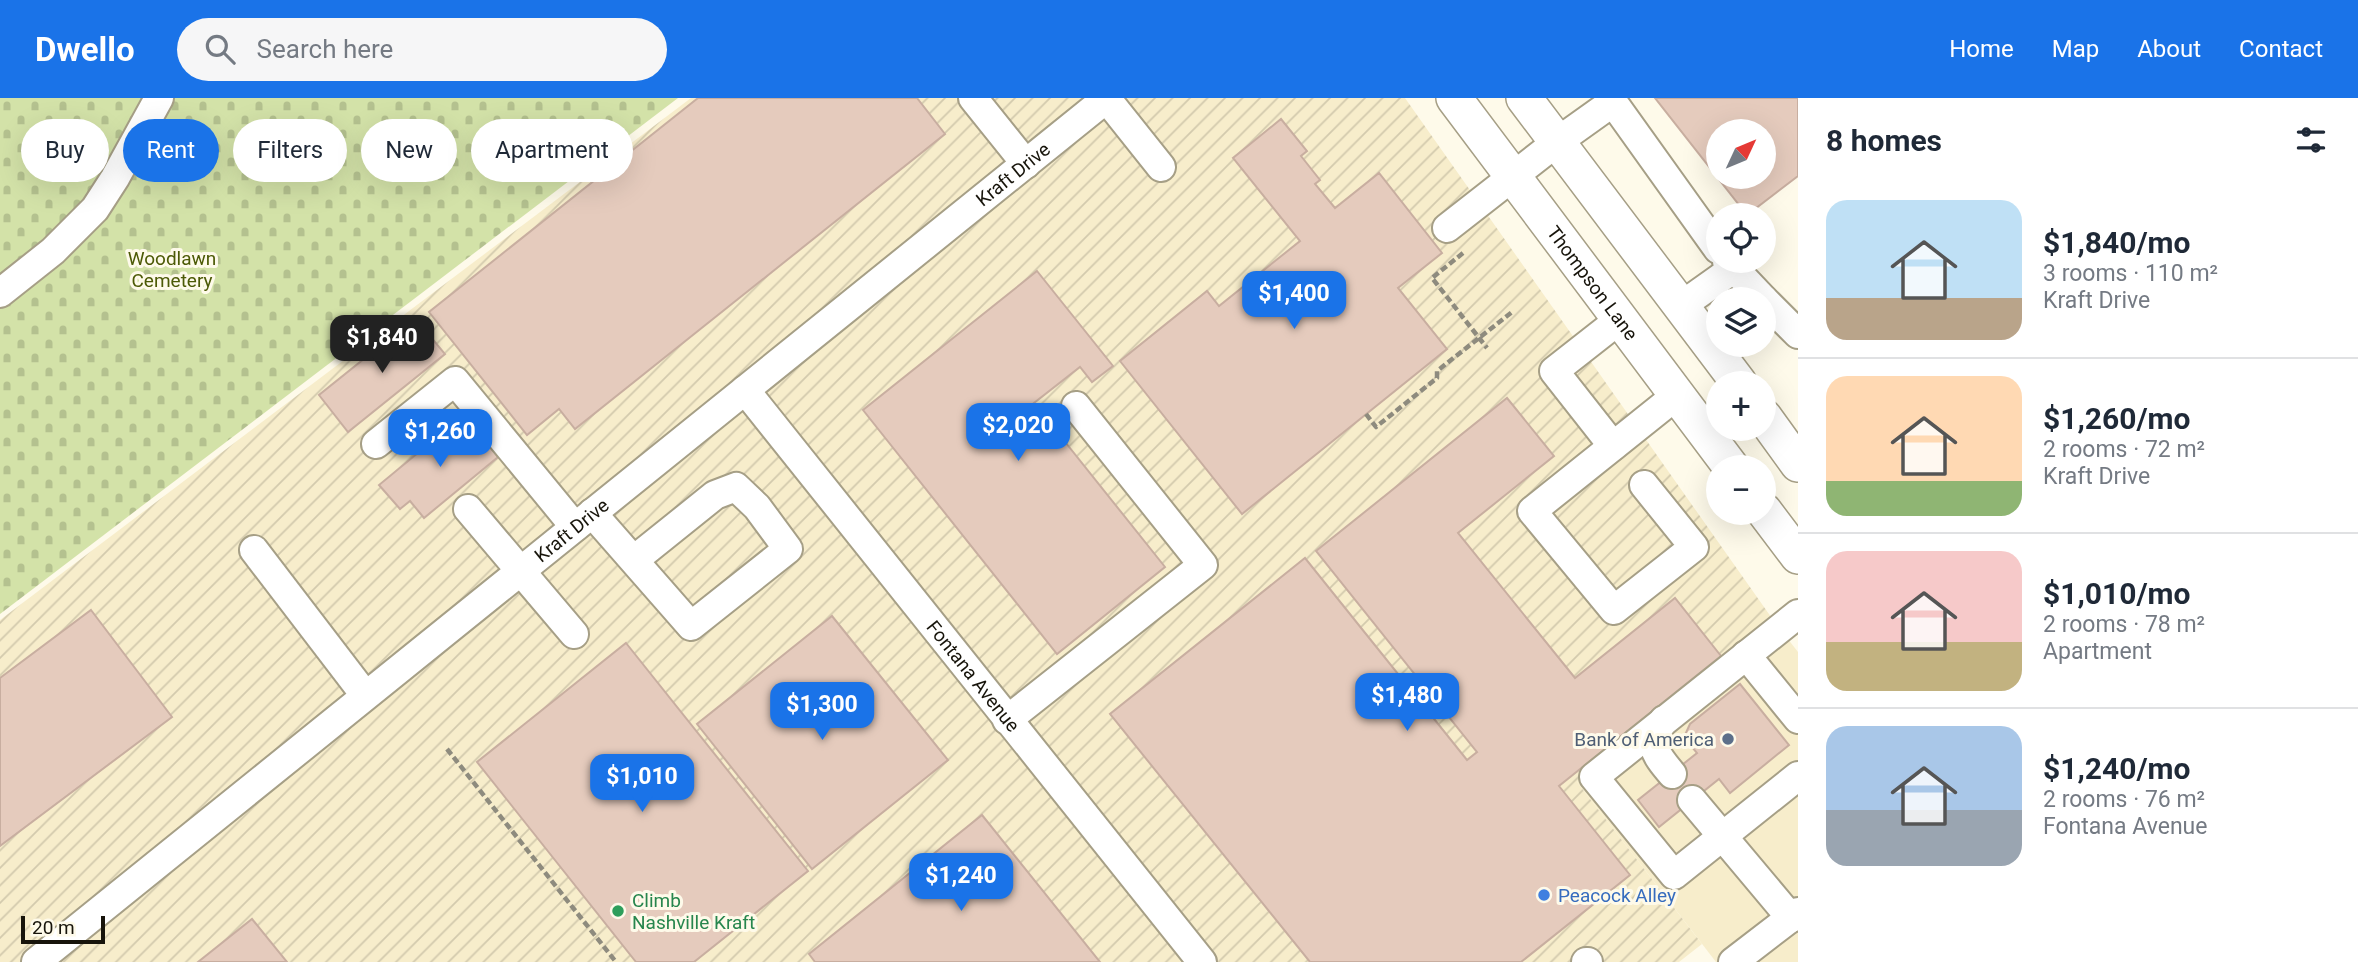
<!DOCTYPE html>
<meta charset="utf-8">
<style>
:root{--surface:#fff;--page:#f6f6f7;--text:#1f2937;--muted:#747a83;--line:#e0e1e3;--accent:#1a73e8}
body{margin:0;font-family:Roboto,sans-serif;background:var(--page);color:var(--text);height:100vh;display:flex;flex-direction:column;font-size:26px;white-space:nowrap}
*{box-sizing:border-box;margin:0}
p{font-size:23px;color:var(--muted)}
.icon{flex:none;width:38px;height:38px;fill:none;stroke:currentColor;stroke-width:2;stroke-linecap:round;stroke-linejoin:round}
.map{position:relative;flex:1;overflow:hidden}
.sheet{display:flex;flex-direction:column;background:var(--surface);width:560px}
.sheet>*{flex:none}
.guide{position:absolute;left:21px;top:21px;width:665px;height:63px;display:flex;gap:14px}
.needle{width:46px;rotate:46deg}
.tools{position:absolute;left:1706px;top:21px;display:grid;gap:14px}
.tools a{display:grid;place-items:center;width:70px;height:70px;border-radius:50%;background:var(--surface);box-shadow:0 7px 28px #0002;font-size:35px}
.scale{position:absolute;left:21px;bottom:18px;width:84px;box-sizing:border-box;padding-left:7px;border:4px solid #17140b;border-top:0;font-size:19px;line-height:24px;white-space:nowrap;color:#17140b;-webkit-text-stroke:5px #fefaea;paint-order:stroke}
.price{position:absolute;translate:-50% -60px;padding:0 16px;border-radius:14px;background:var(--accent);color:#fff;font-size:23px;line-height:46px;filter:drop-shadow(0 2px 4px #0008)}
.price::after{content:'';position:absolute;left:50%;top:42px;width:21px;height:16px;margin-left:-10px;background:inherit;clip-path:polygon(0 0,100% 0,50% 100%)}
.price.active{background:#222;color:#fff}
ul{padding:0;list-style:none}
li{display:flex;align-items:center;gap:21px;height:175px;padding:0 28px}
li+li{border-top:2px solid var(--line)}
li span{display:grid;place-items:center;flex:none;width:196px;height:140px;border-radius:21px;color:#555}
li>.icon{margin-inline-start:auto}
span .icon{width:84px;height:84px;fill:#fffc;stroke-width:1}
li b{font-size:30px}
h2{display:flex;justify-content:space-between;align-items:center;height:84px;padding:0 28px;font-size:30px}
.pill{padding:0 24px;border-radius:32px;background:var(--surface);box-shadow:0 7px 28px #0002;font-size:24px;line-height:63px}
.pill.active{background:var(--accent);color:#fff}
header{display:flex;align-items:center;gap:42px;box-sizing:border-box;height:98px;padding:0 35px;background:var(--accent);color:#fff}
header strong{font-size:33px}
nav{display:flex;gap:38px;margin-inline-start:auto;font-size:24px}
.search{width:490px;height:63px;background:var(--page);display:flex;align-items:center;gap:18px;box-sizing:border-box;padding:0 24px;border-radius:38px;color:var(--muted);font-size:26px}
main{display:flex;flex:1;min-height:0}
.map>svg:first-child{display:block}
</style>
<header>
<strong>Dwello</strong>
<div class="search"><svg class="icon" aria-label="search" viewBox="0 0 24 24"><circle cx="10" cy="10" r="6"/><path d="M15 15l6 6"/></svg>Search here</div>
<nav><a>Home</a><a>Map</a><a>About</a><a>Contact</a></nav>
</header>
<main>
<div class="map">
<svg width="1798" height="864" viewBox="0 0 1798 864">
<defs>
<pattern id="industrial-furrows" width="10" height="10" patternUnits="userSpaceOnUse" patternTransform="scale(1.75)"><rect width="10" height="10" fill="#f7edcb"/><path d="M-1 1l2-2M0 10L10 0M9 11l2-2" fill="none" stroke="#d3caad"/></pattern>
<pattern id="cemetery-stones" width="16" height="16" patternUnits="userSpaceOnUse" patternTransform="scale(1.75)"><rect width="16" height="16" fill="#d3e2a8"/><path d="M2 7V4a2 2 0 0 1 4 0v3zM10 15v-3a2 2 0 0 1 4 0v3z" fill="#b4c18f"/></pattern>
</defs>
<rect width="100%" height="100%" fill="#fefaea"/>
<path fill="#f7edcb" d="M1776 526 1798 554V864H1716L1577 684Z"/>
<path fill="url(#industrial-furrows)" d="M691 0H1405L1776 526 1577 684 1702 846 1679 864H0V522Z"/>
<path fill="url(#cemetery-stones)" d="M0 0H678L0 516Z"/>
<path fill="#e5cbbd" stroke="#c8aea0" stroke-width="2" fill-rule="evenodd" d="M698 0H917L945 36 575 331 559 311 527 337 429 214Z
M1655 0H1798V78L1747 117ZM1718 33H1764V79H1718Z
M1281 21 1307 53 1301 58 1320 82 1315 86 1335 110 1379 75 1442 155 1398 190 1447 251 1242 416 1120 263 1207 193 1219 208 1300 143 1233 60Z
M1037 173 1113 268 1092 284 1080 269 1034 305 1165 469 1057 556 863 312Z
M415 220 445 256 348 334 319 297Z
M1507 300 1554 358 1458 435 1575 580 1675 500 1721 558 1559 688 1630 777 1521 864H1310L1110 616 1305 460 1467 662 1477 654 1316 453Z
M464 317 498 359 424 420 410 403 400 411 379 387Z
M91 512 172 619 0 748V580Z
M832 518 948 662 812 771 697 626Z
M626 545 808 773 694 864H636L477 664Z
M1740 586 1789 647 1730 695 1719 681 1659 729 1638 702 1697 655 1684 639 1690 626Z
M982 717 1100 864H815L809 856Z
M252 821 287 864H198Z"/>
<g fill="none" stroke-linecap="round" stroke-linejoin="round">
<g stroke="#a69f86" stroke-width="32">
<g id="minor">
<path d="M973 0 1026 66"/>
<path d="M1106 0 1161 69"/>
<path d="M1610 0 1718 151"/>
<path d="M1447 130 1557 44 1613 4"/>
<path d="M1727 163 1763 201"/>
<path d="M0 195 53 153 95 111 115 80 159 0"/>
<path d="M1764 202 1798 236"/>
<path d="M1681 208 1733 171"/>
<path id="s1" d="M745 292 1202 864"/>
<path d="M376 346 455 283 575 429"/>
<path d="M1613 348 1554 273 1619 222"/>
<path d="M1644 387 1694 449 1614 512 1532 413 1677 297"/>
<path d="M468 411 574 536"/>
<path d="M592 415 691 528 788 451 757 409 736 389 715 397 634 462"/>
<path d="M254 452 365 597"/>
<path d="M1798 516 1594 679 1674 777 1798 678"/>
<path d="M1746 557 1798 621"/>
<path d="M1007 622 1203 467 1076 308"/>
<path d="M1664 622C1647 645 1654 655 1672 676"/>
<path d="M1692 702 1791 820"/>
<path id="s2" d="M36 864 1107 0"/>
<path d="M1586 864H1588"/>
<path d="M1733 864 1798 814"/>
</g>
</g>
<g stroke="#a69f86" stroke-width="38">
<g id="major">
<path id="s3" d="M1454 0 1731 369"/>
<path d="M1524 0 1739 285"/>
<path d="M1764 319 1798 366"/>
<path d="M1764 413 1798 458"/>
</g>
</g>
<path stroke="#8e8b7e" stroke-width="4.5" stroke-dasharray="7 3.5" stroke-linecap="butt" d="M1463 155 1432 180 1487 250
M1366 316 1376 329 1437 280V273L1512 214
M447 651 616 864"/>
<use href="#minor" stroke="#fff" stroke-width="28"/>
<use href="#major" stroke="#fff" stroke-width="35"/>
</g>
<circle fill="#5c6f8a" stroke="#fefaea" stroke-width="2.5" cx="1728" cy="641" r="7"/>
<circle fill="#3f7fe0" stroke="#fefaea" stroke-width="2.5" cx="1544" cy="797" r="7"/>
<circle fill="#2e9e5b" stroke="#fefaea" stroke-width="2.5" cx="618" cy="813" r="7"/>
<g text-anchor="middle" stroke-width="6" stroke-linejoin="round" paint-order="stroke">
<g font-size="19" fill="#17140b" stroke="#fefaea">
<text dy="7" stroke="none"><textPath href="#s2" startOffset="1255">Kraft Drive</textPath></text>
<text dy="7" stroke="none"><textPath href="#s3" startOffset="231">Thompson Lane</textPath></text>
<text dy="7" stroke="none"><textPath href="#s2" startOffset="688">Kraft Drive</textPath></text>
<text dy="7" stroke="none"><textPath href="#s1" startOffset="366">Fontana Avenue</textPath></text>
</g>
<g font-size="19" fill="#4c5a06" stroke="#fefaea">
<text x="172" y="167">Woodlawn<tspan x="172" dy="22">Cemetery</tspan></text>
</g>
<g font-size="19" fill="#4e5e75" stroke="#fefaea" text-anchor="end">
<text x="1714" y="648">Bank of America</text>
</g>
<g font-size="19" fill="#366cbe" stroke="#fefaea" text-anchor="start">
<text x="1558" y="804">Peacock Alley</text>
</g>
<g font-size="19" fill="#27864d" stroke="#fefaea" text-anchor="start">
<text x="632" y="809">Climb<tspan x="632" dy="22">Nashville Kraft</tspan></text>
</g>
</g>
</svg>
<div class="tools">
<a><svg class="needle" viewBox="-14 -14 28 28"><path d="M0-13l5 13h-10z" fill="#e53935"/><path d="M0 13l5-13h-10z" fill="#747a83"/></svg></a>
<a><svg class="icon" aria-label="locate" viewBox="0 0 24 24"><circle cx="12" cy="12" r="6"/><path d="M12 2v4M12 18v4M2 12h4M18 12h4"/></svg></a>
<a><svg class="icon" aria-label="layers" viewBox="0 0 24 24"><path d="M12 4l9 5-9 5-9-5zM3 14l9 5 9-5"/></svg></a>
<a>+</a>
<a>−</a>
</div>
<div class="scale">20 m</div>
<b class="price" style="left:1294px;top:233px">$1,400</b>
<b class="price active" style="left:382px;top:277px">$1,840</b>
<b class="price" style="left:1018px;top:365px">$2,020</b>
<b class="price" style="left:440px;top:371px">$1,260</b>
<b class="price" style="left:1407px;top:635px">$1,480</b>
<b class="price" style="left:822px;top:644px">$1,300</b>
<b class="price" style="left:642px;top:716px">$1,010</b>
<b class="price" style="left:961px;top:815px">$1,240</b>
<div class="guide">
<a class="pill">Buy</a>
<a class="pill active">Rent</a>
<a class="pill">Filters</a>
<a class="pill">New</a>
<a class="pill">Apartment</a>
</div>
</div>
<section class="sheet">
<h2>8 homes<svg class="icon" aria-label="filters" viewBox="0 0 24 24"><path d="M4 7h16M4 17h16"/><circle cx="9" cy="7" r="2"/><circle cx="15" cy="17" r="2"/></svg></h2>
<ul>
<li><span style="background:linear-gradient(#bfe0f5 70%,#b9a48a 0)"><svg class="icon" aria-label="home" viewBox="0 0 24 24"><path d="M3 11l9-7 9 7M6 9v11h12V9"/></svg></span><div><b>$1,840/mo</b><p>3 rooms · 110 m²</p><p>Kraft Drive</p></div></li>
<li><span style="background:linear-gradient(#ffd9b3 75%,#8fb573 0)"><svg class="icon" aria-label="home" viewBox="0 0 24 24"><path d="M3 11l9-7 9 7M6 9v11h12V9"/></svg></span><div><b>$1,260/mo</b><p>2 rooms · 72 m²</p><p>Kraft Drive</p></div></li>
<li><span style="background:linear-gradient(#f6c9c9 65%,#c2b280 0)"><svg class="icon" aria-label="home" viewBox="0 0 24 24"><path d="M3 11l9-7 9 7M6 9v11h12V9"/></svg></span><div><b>$1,010/mo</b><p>2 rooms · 78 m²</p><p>Apartment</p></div></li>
<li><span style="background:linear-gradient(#a9c7e8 60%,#9aa5b1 0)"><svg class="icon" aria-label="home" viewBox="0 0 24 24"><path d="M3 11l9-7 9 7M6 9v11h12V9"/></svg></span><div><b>$1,240/mo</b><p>2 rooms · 76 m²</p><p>Fontana Avenue</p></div></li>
</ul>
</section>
</main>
